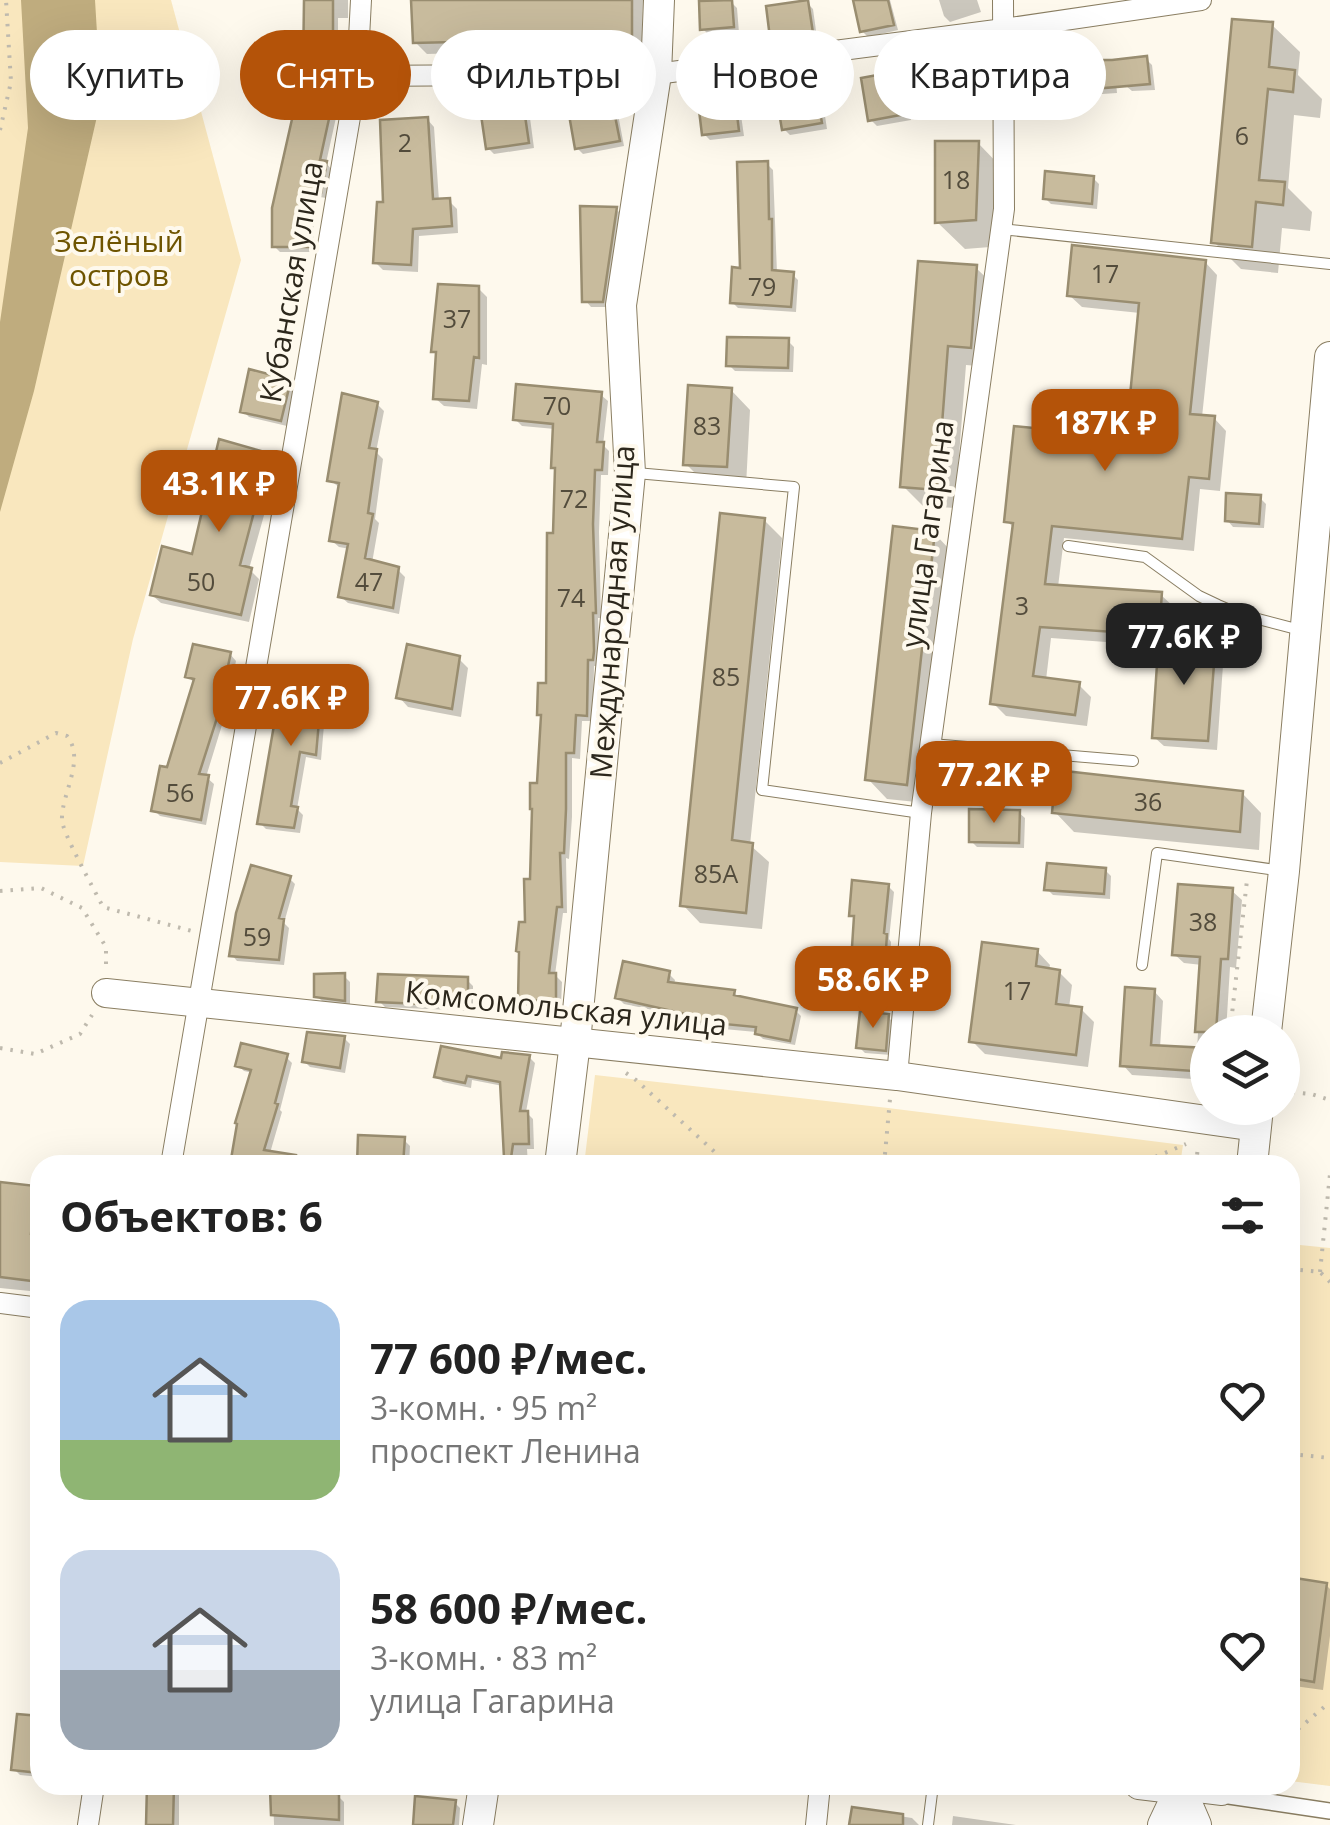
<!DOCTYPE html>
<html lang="ru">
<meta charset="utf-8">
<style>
:root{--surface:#fff;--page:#f6f6f6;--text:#222;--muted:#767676;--accent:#b45309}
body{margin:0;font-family:"Open Sans",sans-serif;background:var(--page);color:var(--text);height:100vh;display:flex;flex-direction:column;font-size:38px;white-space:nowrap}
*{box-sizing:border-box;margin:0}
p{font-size:32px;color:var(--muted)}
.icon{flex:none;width:55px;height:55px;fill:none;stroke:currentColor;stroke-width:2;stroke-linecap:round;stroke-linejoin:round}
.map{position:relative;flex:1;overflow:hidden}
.sheet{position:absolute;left:30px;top:1155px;width:1270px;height:640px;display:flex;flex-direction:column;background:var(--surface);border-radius:30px;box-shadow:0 10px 40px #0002}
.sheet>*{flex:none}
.hud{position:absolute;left:30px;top:30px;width:1270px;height:90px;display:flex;gap:20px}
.controls{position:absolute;left:1190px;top:1015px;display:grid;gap:20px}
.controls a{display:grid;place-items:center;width:110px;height:110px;border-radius:50%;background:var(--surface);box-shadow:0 10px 40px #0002;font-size:50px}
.price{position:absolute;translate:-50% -85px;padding:0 22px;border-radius:20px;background:var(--accent);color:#fff;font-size:32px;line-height:65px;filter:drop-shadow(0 2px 5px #0008)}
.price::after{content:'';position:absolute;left:50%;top:60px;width:30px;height:22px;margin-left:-15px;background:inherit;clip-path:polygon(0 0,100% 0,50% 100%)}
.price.current{background:#222;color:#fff}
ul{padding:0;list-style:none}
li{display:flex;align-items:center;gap:30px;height:250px;padding:0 30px}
li span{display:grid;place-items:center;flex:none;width:280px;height:200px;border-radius:30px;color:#555}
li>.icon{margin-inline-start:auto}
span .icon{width:120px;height:120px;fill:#fffc;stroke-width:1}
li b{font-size:42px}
h2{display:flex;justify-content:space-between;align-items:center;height:120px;padding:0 30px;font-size:42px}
.chip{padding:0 35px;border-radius:45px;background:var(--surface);box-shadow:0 10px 40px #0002;font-size:35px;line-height:90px}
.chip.current{background:var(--accent);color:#fff}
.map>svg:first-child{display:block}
</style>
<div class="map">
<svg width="1330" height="1825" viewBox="0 0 1330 1825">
<rect width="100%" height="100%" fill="#fef9ed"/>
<path fill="#f9e7be" d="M0 0H171L241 260 133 639 83 866 0 862Z
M595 1075 888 1108 1183 1145 1180 1165H584Z
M1290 1244 1330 1248V1786L1290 1781Z"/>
<path fill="#bfac7e" d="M21 0H95L101 99 34 391 0 512V322L28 128Z"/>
<path fill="#0003" d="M306 0H348V18H338V75H312L306 69Z
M414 0H643L642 48 427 54 415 42Z
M866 0H890L898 30 868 37 862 31Z
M939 0H977L981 12 950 22 944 16Z
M731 2 737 8 739 33 709 35 703 29Z
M807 3 813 9 817 38 779 43 773 37Z
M1272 25 1300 52 1298 75 1322 99 1320 118 1294 115 1288 188 1312 212 1310 231 1282 228 1278 273 1241 269 1214 242Z
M1146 59 1152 65 1155 90 1132 91 1126 86Z
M1115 69 1117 93 1088 95V101H1051L1045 95Z
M898 74 904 80 911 120 877 126 871 120Z
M816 90 822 96 827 129 790 135 784 129Z
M611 103 617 109 624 146 583 154 577 148Z
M331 107 337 113 326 163 332 170 326 198 314 196 313 252H280L274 246Z
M735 109 741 115 744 136 710 140 704 134Z
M524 112 530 118 534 148 494 154 488 148Z
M427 119 434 127 439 201H449L457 209 458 233 419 236 418 272 383 270 375 262 386 204Z
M978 143 1005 171 1003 246 965 249 937 222Z
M767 164 773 170 777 273 792 274 798 280 796 312 738 308 732 302 742 271Z
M1093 178 1099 184 1097 209 1051 204 1045 198Z
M616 209 622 215 608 307H591L585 300Z
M1205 262 1217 275 1202 417 1214 418 1226 431 1220 491 1200 489 1194 551 1064 538 1058 587 1161 595 1174 607 1171 639 1214 642 1224 651 1217 750 1164 746 1154 737 1161 646 1051 638 1046 680 1078 684 1091 697 1087 726 1006 716 993 703 1015 529 1007 521 1128 440 1140 313 1082 307 1069 295Z
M920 263 976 268 996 287 990 367 966 365 955 508 923 506 903 486Z
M478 288 487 297V365L482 364 477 409 444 406 435 398 438 355 434 351Z
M788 341 794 347 793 372 735 371 729 365Z
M290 382 296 388 287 426 249 417 243 411Z
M731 390 750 410 746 486 705 483 686 464Z
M601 395 608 401 603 445 609 451 608 475H601L599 532 601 618H598L600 659 599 666H594L593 721H582L580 759 572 758V817L569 859 566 858 567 913H563L555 975 562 982 561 1006H527L521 999 539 786 543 718 540 714 548 686 557 470 554 467 555 429 522 426 515 419Z
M377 404 384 411 376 452 383 459 375 519 379 523 372 563 398 570 405 577 399 614 348 603 340 596 350 549 339 547 331 540 340 488 330 480Z
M274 457 282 466 274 502 268 501 249 569 259 579 249 622 161 603 152 595 194 557Z
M1260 498 1266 504 1264 528 1233 527 1227 520Z
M764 520 782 538 750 845 769 862 762 929 700 923 683 905Z
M934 533 953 553 926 803 887 799 868 779Z
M230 654 236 661 222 725 206 777 214 784 206 825 160 816 154 810 169 770 195 684 188 676Z
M458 658 468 668 461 717 408 707 399 697Z
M329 691 335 697 328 726 324 725 321 760 306 757 297 809 303 815 300 833 266 829 260 823Z
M1242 793 1261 813 1259 850 1074 832 1055 812Z
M1018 812 1025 818 1024 848 977 847 971 841Z
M1105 870 1111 876 1110 899 1053 895 1047 889Z
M289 878 295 884 284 923 289 928 284 965 237 961 232 955Z
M888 886 894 892 889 939 891 942 889 985 858 983 852 977 856 920 851 915Z
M1232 891 1242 900 1236 968 1230 967 1226 1032H1208V1080L1132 1075 1123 1065 1154 991 1163 1001 1160 1048 1197 1050 1202 965 1184 963 1174 954Z
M1037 951 1050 965 1049 971 1059 972 1072 985 1069 1008 1081 1009 1094 1022 1088 1067 985 1054 972 1041Z
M669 974 675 980 674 985 734 992 740 999 795 1010 801 1016 795 1045 763 1039 756 1032 702 1027 696 1019 624 1004 618 998Z
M344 976 350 982V1005L323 1002 317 996Z
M467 980 473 986V1011L385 1007 379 1001Z
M888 1017 894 1023 891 1055 865 1053 859 1047Z
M344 1038 350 1044 345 1073 310 1067 304 1061Z
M286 1057 292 1063 280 1110 282 1112 270 1153 282 1165H233L253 1073 244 1071 238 1065Z
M529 1057 535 1063 526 1112 533 1119 534 1149H527L528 1165H506L503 1086 472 1080 471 1088 443 1082 437 1076 503 1060Z
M404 1140 410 1146 409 1165H360Z
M0 1184 35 1188 40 1193V1292L0 1288Z
M1326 1585 1330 1589V1636L1323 1690 1294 1686 1290 1682V1633Z
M40 1671V1777L20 1775 14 1769 32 1718Z
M150 1785H179V1825H149Z
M273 1792 338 1796 344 1802V1825H274Z
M454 1802 460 1808 459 1825H415Z
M854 1809 912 1818 919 1825H852Z
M953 1816 1016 1825H952Z"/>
<path fill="#c8bb9d" stroke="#998d70" stroke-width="2.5" d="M304 0H333V70H303Z
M411 0H632V38L413 43Z
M732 0 734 27 700 30 699 1Z
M808 0 813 33 770 38 766 6Z
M853 0H888L894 25 860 32Z
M1232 19 1273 22 1269 67 1295 70 1293 92 1268 89 1259 180 1285 182 1283 205 1256 202 1252 247 1211 243Z
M1147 56 1150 84 1082 90V96H1042V60H1112Z
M899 71 906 114 868 121 861 78Z
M816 88 822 123 782 130 776 94Z
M297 97 332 105 320 160 327 161 321 193 309 191 308 247H272V208Z
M612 101 620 141 575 149 568 109Z
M736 106 739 131 702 135 699 110Z
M524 109 529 143 486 149 481 115Z
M428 117 433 199 450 198 452 226 413 229 411 265 373 263 377 202H383L380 120Z
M935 141H979L976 220 935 223Z
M768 161 769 219H772V270L794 272 791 307 730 303 732 267 740 268 737 162Z
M1045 171 1094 176 1092 204 1043 199Z
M580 206 617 207 603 302H582Z
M1072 245 1206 260 1190 414 1215 416 1209 479 1189 477 1182 539 1052 526 1045 584 1162 592 1159 635 1040 627 1033 676 1080 682 1075 715 990 704 1013 523 1004 522 1014 426 1126 437 1139 303 1067 296Z
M918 261 977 265 971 348 948 346 937 490 900 487Z
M438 284 479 286V358L474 357 469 401 433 399 436 352H431Z
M727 337 789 338 788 368 726 366Z
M249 369 291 380 281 421 240 412Z
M516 384 602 392 597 442H604L602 470H595L593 524 596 613H593L594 651 593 660H588L587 716 576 715 574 753H566V809L564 853H560L562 907H557L549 973H556V1001L518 1000 519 952 516 951 519 922H525L524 879H530L532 809H530V783H537L541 715H537L538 683H546L547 533H553L555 468H551L553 424 513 420Z
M688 385 732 388 727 467 683 465Z
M342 393 378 402 369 448 377 449 368 513 373 514 365 558 399 567 393 608 338 597 348 544 329 541 339 483 327 481Z
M219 439 275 455 266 495 259 493 240 565 252 568 241 615 150 595 162 546 192 554Z
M1226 493 1261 495 1259 524 1225 521Z
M720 513 765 518 732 840 753 843 746 913 680 906Z
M893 526 935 531 907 785 865 780Z
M1159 635 1216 639 1208 741 1152 738Z
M193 644 231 652 217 718 199 774 209 775 201 820 151 811 160 766 167 767 194 679 185 677Z
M407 644 460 656 452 709 396 698Z
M284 678 330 689 323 722 319 721 316 755 300 752 291 806 298 807 294 828 257 824 274 725H276Z
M1056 770 1243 791 1240 832 1052 813Z
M969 809 1020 810 1019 843 969 842Z
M1047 863 1106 868 1104 894 1044 890Z
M251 865 291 876 279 918 284 919 279 960 229 956 236 913Z
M852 880 889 884 884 933 887 934 884 980 850 978 854 916H849Z
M1178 884 1233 888 1228 959H1221L1216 1032H1195L1200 957 1172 955Z
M982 942 1038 949 1036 966 1060 970 1056 1004 1082 1007 1076 1055 969 1042Z
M623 961 670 971 668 982 735 990 734 995 797 1008 790 1041 755 1034 756 1027 693 1021 694 1016 615 998Z
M345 973V1001L314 997V974Z
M378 974 468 977V1006L376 1002Z
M1125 987 1155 989 1151 1045 1208 1048V1072L1120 1066Z
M860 1011 889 1014 886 1051 856 1048Z
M307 1032 345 1036 340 1068 302 1062Z
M241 1043 288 1054 275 1103 278 1104 264 1150 296 1155 295 1165H230L237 1124 235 1123 251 1070 235 1066Z
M441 1046 501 1058 502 1052 530 1055 520 1111H528L529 1144H513L511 1158H504L500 1082 467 1076 465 1083 434 1077Z
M358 1135 405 1137 403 1165H357Z
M0 1182 36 1186 31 1234 40 1235V1282L0 1277Z
M1295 1578 1327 1583 1314 1682 1290 1678V1614Z
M17 1714 40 1716V1773L11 1770Z
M147 1785H174L173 1825H146Z
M270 1789 339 1794V1820L271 1815Z
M415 1796 456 1800 453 1825H413Z
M852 1807 903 1814V1825H849Z"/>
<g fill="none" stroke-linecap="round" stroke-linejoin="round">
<g stroke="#8a7e62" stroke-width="12">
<path id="service" d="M1001 229 1330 264
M636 473 794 487 762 790 921 813
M1068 546 1145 557 1199 596 1218 605 1239 614 1304 631
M931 744 1133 761
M1142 965 1157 853 1283 871
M928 1825 933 1785"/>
</g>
<g stroke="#8a7e62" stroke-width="18">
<path id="pedestrian" d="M1222 1795 1330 1811"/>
</g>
<g stroke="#8a7e62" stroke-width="22">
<path id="minor" d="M357 76 656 74 1004 29 1201 0
M897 1076 921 813 1004 209 1003 0
M171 1165 357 76 361 0
M0 1303 40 1308
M1181 1790 1222 1795
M88 1825 94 1785
M816 1825 820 1785"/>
</g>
<g stroke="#8a7e62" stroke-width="30">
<path id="tertiary" d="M106 993 897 1076 1256 1127
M1139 1785 1181 1790"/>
</g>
<g stroke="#8a7e62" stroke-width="32">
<path id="secondary" d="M1266 1032 1284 871 1330 357
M560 1165 575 1042 630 473 621 305 656 74 659 0
M1252 1165 1258 1108
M1181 1790 1196 1825
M478 1825 484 1785
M1163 1825 1182 1785"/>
</g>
<path stroke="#bfbaae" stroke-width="4" stroke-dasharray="2.5 8" stroke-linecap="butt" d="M0 130 11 82 6 0
M0 763 56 733 67 736C86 760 61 794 62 820 62 832 95 891 103 907L192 931
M0 891 41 888 82 908 106 947V970
M1230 1032 1247 880
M0 1048 35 1054 80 1034 92 1015
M626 1073 636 1080 729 1165
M1282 1091 1311 1094 1330 1100
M884 1165 890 1099
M1136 1165 1186 1144
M1196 1165 1198 1146
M1290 1269 1320 1272 1330 1282
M1320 1272 1330 1174
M1290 1454 1330 1458
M1290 1736 1330 1702"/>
<use href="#service" stroke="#fff" stroke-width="10"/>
<use href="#pedestrian" stroke="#fff" stroke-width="15"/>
<use href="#minor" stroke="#fff" stroke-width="20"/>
<use href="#tertiary" stroke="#fff" stroke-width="28"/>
<use href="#secondary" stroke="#fff" stroke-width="30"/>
</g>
<g text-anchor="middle" stroke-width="8" stroke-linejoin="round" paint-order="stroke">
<g font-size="25" fill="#534c3c">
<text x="1242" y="145">6</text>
<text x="405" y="152">2</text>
<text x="956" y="189">18</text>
<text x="1105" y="283">17</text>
<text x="762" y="296">79</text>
<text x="457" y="328">37</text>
<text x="557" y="415">70</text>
<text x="707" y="435">83</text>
<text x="574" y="508">72</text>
<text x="201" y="591">50</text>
<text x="369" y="591">47</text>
<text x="571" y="607">74</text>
<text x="1022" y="615">3</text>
<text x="726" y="686">85</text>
<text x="180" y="802">56</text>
<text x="1148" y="811">36</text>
<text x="716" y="883">85А</text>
<text x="1203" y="931">38</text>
<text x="257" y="946">59</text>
<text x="1017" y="1000">17</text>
</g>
<g font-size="30" fill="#6e5400" stroke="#fef9ed">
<text x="119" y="252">Зелёный<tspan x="119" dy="34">остров</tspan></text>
</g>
<g font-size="30" fill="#2c271c" stroke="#fef9ed">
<text transform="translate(292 282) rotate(-80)" y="10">Кубанская улица</text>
<text transform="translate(928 534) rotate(-82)" y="10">улица Гагарина</text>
<text transform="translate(613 612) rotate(-86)" y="10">Международная улица</text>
<text transform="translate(566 1009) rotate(6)" y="10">Комсомольская улица</text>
</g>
</g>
</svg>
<div class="controls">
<a><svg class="icon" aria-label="layers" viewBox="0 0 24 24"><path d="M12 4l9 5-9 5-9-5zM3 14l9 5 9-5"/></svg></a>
</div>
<b class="price" style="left:1105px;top:474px">187K ₽</b>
<b class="price" style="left:219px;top:535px">43.1K ₽</b>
<b class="price current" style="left:1184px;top:688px">77.6K ₽</b>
<b class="price" style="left:291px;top:749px">77.6K ₽</b>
<b class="price" style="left:994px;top:826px">77.2K ₽</b>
<b class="price" style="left:873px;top:1031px">58.6K ₽</b>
<div class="hud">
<a class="chip">Купить</a>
<a class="chip current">Снять</a>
<a class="chip">Фильтры</a>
<a class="chip">Новое</a>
<a class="chip">Квартира</a>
</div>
<section class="sheet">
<h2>Объектов: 6<svg class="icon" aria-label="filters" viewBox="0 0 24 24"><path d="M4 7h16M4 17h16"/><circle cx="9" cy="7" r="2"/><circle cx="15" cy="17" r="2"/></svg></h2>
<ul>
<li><span style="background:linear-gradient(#a9c7e8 70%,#8fb573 0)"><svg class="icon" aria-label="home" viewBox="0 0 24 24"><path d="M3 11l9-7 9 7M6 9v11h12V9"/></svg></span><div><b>77 600 ₽/мес.</b><p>3-комн. · 95 m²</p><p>проспект Ленина</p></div><svg class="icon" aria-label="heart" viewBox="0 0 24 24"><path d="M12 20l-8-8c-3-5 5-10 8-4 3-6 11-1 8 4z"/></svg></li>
<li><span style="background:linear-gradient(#c9d6e8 60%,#9aa5b1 0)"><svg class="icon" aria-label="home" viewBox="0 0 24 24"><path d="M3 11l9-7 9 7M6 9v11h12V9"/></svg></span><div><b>58 600 ₽/мес.</b><p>3-комн. · 83 m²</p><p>улица Гагарина</p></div><svg class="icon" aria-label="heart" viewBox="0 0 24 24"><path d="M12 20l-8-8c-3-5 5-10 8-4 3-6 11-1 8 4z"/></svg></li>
</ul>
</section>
</div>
